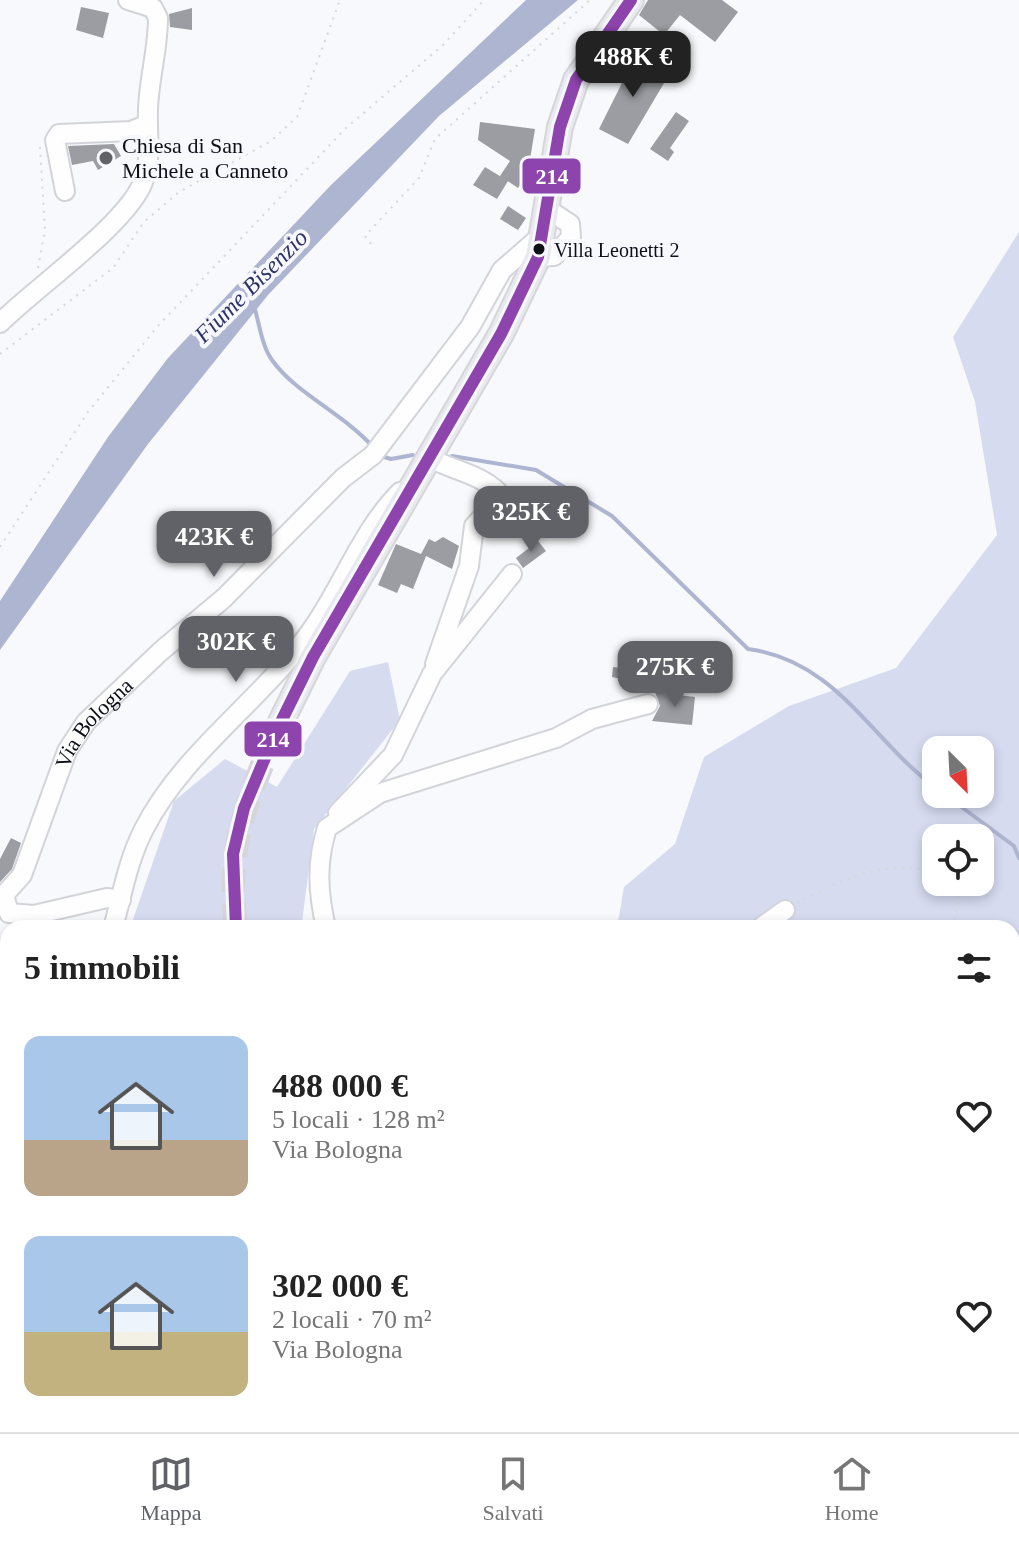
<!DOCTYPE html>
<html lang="it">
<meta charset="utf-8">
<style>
:root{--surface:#fff;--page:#f2f2f2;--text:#222;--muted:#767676;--line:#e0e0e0;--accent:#606268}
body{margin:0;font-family:"Times New Roman",serif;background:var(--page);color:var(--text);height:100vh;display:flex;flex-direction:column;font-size:30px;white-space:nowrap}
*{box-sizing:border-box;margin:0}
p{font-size:26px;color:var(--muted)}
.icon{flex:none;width:44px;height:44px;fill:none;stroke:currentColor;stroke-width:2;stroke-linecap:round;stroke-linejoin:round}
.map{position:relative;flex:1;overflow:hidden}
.side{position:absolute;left:0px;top:920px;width:1020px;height:512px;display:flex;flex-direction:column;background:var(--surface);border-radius:24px 24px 0 0;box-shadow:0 4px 12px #0003}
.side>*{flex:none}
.needle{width:52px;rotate:156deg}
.fabs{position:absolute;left:922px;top:736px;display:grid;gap:16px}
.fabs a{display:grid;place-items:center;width:72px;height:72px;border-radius:16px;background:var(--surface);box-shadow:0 4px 12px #0003;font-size:40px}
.price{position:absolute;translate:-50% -68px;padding:0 18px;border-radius:16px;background:var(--accent);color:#fff;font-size:26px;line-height:52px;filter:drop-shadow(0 2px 4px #0008)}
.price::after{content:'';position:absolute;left:50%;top:48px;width:24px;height:18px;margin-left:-12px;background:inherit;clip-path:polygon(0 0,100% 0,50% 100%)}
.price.on{background:#222;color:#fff}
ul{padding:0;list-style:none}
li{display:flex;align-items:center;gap:24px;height:200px;padding:0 24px}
li span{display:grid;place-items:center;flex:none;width:224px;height:160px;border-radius:16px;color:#555}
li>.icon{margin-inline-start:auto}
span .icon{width:96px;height:96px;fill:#fffc;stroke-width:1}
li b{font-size:34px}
h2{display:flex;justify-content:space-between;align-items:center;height:96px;padding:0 24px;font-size:34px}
.tab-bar{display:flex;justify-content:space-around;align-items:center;height:112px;border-top:2px solid var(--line);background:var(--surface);font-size:22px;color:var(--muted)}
.tab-bar a{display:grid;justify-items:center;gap:4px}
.tab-bar .on{color:var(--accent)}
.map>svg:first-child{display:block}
</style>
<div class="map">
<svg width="1019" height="1432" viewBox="0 0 1019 1432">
<rect width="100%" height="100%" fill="#f8f9fc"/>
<path fill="#d6dbf0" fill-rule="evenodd" d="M1019 232V1432H421V1424H1012V928H617L624 887 675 844 704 757 789 706 896 668 997 535 975 402 953 337ZM936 750H980V794H936ZM936 838H980V882H936Z
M388 662 400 720 314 829 302 922 312 928H130L174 801 225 759 277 787 350 671Z"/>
<path fill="#aeb5d0" d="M526 0H578L439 116 268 295 148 444 0 650V601L108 437 168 358 331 185Z"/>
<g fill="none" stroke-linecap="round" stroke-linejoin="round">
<path stroke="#aeb5d0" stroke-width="4" d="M254 306C259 322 262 347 272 360 294 392 345 415 373 447
M381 456 391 459 413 455
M452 456 536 470 612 516 748 649C837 661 871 740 936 788
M944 794 1014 846 1019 858"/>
<path stroke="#aeb5d0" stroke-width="24" d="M0 1055 8 1061
M157 1432 159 1424"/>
</g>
<path fill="#9b9da2" d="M648 0H722L738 12 715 42 680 15 664 35 639 15Z
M81 7 109 13 103 38 76 30Z
M192 8V30L170 27 169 14Z
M647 46 656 54 646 66 667 78 628 144 599 129 627 73Z
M676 112 689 121 670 148 674 152 668 161 650 149Z
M480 122 535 129 528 172 518 188 500 176 510 161 478 140Z
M114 144 121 156 98 170 93 161 72 165 68 146Z
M485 167 508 181 497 199 473 185Z
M508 206 526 218 518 230 500 219Z
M443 537 459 546 452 569 426 556 413 589 401 584 397 593 378 585 396 544 421 554 429 539 435 542Z
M538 541 546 551 523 568 516 558Z
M613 667 660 673 658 691 635 688V682L612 677Z
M655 692 695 697 692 725 652 721 660 706Z
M11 838 21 843 12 869 0 882V859Z"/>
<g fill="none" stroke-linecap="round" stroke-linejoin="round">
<path stroke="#d5d6da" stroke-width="24" stroke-dasharray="24 12" stroke-linecap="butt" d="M236 928C226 848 245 806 275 734"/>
<g stroke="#d3d4d9" stroke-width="22">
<g id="minor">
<path d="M65 191 55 140 59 134 131 131 148 124"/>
<path d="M538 257 554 256 571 237 570 224 546 208"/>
<path d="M0 323C35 288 127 224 143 182 152 158 147 134 148 109 149 79 158 49 158 18L153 8 128 0"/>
<path d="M428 457C451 470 478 473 497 491V501L474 526 469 566 435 664"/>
<path d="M338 813 393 755 432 674 512 574"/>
<path id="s1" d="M121 900 107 898 34 915 9 913 4 895 22 875 67 751 86 722 161 651 224 598 343 478 373 455 470 327 502 270 542 235"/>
<path d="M113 928C122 895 128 860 144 829 185 749 265 699 315 625 344 582 364 528 400 492"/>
<path d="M326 928C318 893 316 863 327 828L380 793 556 738 592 719 648 704"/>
<path d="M760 928 785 910"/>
<path d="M267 1432 268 1424"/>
</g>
</g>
<g stroke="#d6d6d9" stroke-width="28">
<path id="major" d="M275 734 313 657 501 334 538 257 560 127 576 80 631 0
M397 1424 399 1432"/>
</g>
<path stroke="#d6d7d8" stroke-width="2" stroke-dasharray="2 6" stroke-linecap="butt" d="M371 244 365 236 419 178 435 139 590 0
M38 268 45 231 40 147
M0 354 113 268 144 222 179 192 271 141 297 117 340 0
M0 547 88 412 157 327 345 129 443 45 484 0
M797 903C842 879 884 859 936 872
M953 928 962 882
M0 1192 8 1197
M1012 1270 1019 1280
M761 1424 764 1432
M904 1432 906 1424"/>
<use href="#minor" stroke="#fefeff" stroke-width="18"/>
<use href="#major" stroke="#e7e9ef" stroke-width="24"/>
<g stroke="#f7f8fd" stroke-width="18">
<path id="bus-1" d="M236 928 233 854 244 808 275 734 313 657 501 334 538 257 560 127 576 80 631 0"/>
</g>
<use href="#bus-1" stroke="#8e44ad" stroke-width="12"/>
</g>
<circle fill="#606268" stroke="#f7f8fd" stroke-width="3" cx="106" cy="158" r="8"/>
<circle fill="#0e1018" stroke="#f7f8fd" stroke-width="3" cx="539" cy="249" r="7"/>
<g text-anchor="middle" stroke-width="8" stroke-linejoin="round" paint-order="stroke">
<g font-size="20" fill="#0e1018" stroke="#f7f8fd" text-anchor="start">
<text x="554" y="257">Villa Leonetti 2</text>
</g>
<g font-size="22" fill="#0e1018" stroke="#f7f8fd" text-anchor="start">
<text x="122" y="153">Chiesa di San<tspan x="122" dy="25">Michele a Canneto</tspan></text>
</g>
<g font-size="22" fill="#0e1018" stroke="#f7f8fd">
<text dy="8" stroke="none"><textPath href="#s1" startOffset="330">Via Bologna</textPath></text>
</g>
<g font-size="24" font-style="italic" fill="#2d3465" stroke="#f7f8fd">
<text transform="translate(251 286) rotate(-45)" y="8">Fiume Bisenzio</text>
</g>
</g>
<g stroke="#f7f8fd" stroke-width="3">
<rect x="521" y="157" width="61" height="38" rx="8" fill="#8e44ad"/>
<rect x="243" y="720" width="60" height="38" rx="8" fill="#8e44ad"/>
</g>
<g font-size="22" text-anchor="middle" font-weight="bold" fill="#fff">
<text x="552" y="184">214</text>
<text x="273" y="747">214</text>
</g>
</svg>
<div class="fabs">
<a><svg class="needle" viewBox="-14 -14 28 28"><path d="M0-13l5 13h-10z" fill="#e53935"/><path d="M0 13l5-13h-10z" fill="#767676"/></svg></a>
<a><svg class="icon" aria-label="locate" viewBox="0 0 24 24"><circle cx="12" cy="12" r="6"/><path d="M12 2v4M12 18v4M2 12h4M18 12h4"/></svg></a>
</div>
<b class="price on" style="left:633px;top:99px">488K €</b>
<b class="price" style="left:531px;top:554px">325K €</b>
<b class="price" style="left:214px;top:579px">423K €</b>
<b class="price" style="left:236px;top:684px">302K €</b>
<b class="price" style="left:675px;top:709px">275K €</b>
<section class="side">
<h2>5 immobili<svg class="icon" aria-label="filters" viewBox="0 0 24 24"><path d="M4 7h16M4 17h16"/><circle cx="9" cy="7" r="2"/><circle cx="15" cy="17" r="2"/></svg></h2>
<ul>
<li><span style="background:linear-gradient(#a9c7e8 65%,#b9a48a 0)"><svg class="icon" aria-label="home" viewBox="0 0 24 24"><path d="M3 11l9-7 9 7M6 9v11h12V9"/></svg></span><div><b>488 000 €</b><p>5 locali · 128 m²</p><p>Via Bologna</p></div><svg class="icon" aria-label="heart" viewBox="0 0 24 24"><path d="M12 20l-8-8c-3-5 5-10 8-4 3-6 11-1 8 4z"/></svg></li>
<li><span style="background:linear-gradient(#a9c7e8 60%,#c2b280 0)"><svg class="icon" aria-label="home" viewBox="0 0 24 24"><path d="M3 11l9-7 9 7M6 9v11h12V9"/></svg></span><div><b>302 000 €</b><p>2 locali · 70 m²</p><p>Via Bologna</p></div><svg class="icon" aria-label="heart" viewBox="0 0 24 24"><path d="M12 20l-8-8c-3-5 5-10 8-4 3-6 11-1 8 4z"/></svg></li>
</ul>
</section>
</div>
<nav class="tab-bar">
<a class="on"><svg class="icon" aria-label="map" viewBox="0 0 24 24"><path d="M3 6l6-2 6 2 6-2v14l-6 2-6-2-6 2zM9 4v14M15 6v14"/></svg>Mappa</a>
<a><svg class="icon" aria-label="saved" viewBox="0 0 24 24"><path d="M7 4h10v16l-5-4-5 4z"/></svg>Salvati</a>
<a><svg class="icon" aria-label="home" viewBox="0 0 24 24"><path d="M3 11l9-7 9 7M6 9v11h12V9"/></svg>Home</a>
</nav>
